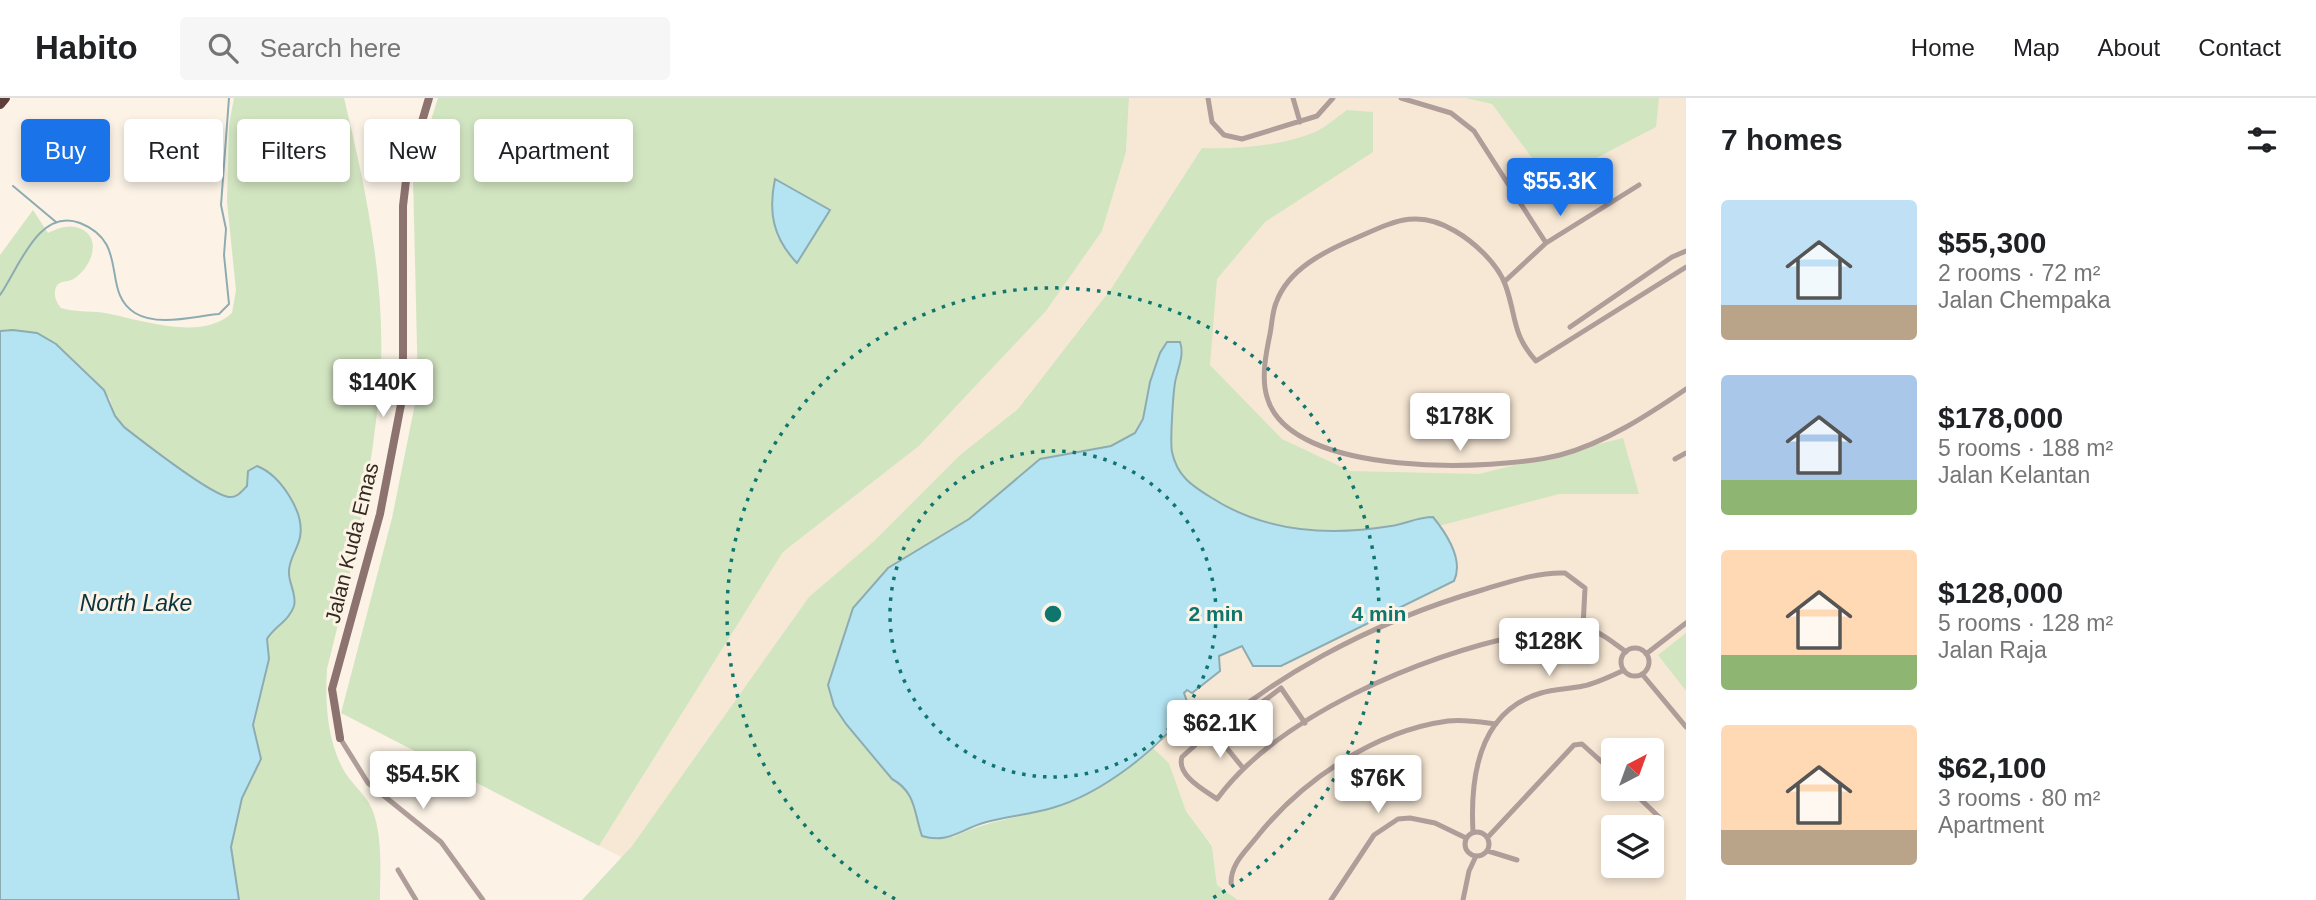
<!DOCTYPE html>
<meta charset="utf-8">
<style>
:root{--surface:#fff;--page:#f6f6f6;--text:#202124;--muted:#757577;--line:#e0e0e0;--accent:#1a73e8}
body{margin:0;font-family:Helvetica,sans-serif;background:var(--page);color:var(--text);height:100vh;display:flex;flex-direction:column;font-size:26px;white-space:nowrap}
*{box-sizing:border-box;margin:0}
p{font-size:23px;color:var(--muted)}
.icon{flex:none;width:38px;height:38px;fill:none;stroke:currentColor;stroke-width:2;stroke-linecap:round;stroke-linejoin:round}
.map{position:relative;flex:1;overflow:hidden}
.drawer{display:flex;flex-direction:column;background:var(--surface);width:630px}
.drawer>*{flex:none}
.top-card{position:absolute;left:21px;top:21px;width:665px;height:63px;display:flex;gap:14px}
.needle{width:46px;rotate:41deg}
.controls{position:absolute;left:1601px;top:640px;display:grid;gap:14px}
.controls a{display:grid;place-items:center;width:63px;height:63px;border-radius:7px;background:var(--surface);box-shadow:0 4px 10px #0003;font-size:35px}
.price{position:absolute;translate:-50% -60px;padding:0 16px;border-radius:7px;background:#fff;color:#222;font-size:23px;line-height:46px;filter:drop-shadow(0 2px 4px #0008)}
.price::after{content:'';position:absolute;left:50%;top:42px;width:21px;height:16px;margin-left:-10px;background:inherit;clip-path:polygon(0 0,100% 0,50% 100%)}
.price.current{background:var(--accent);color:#fff}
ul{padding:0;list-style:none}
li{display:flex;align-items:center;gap:21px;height:175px;padding:0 35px}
li span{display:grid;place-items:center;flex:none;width:196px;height:140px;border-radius:7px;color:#555}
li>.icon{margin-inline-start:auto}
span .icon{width:84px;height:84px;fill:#fffc;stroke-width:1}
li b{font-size:30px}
h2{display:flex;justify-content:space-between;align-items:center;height:84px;padding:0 35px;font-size:30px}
.tag{padding:0 24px;border-radius:7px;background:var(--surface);box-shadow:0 4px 10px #0003;font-size:24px;line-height:63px}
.tag.current{background:var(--accent);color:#fff}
header{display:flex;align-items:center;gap:42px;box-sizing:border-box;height:98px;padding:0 35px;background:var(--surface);border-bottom:2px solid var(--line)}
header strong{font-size:33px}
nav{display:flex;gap:38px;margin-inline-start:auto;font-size:24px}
.search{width:490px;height:63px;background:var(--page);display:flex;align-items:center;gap:18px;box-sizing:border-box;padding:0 24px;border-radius:7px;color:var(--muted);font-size:26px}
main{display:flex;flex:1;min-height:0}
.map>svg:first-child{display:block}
</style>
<header>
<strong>Habito</strong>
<div class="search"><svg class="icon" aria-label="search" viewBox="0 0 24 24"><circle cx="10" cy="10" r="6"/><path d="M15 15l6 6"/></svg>Search here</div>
<nav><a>Home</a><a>Map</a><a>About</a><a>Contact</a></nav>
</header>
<main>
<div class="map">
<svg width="1686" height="802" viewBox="0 0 1686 802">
<rect width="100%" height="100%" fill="#fcf3e6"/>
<path fill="#f7e8d5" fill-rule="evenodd" d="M1129 0H1686V802H1238L1217 787 1212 747 1186 713 1169 665 1153 650 1177 627 1183 595 1219 559 1242 547 1253 568 1455 458 1439 428 709 802 599 748 783 454 919 348 1046 213 1102 133 1126 54ZM1614 653H1652V691H1614ZM1614 730H1652V768H1614Z"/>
<path fill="#d2e5c1" d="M234 0H344C366 91 387 190 380 284 372 380 351 477 327 571 325 605 327 641 343 671 350 685 366 696 372 711 383 738 380 773 380 802H239L231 749 242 700 261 661 253 627 269 561 267 541 294 507 289 469 299 444 300 428 289 398 274 379 247 376V388C242 393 237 400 229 399 211 397 142 343 124 329L115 318 110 301 55 246 37 235 0 233V157L33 112 48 135C56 131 66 127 75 129 104 135 93 168 75 180 69 185 60 181 56 189 53 197 56 204 61 210 77 215 93 212 110 216 145 223 202 243 232 215L236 192 227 104 229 27Z
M438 0H1129L1126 54 1102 133 1046 213 919 348 783 454 599 748 341 615 392 420 418 291 413 79Z
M1466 0H1659L1656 29 1550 84 1492 6Z
M1347 12 1373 14V54L1265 124 1217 181 1210 267 1282 341 1350 373 1479 376 1623 340 1639 396H1559L1439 428 1432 419C1417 419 1406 426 1391 428 1328 438 1265 434 1210 399 1199 392 1184 385 1178 372 1164 347 1176 280 1183 251L1150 284 1143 321 1135 335 1111 348 1039 361 969 421 940 440 846 626 892 681 903 687 916 707 918 726 953 739C989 722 1015 721 1052 710 1090 699 1121 673 1153 650L1169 665 1186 713 1212 748 1217 787 1238 802H582L632 748 809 499 873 444 960 357 1018 311 1111 191 1202 50C1238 51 1281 48 1315 34 1326 29 1337 19 1347 12Z
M1686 535V593L1658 557Z"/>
<path fill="#b4e4f2" stroke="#8dacb2" stroke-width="2" d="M775 81 830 112 797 165C773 140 768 114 775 81Z
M13 232 37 235 56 246 104 292 115 318 124 329C142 343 211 397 229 399 237 400 242 393 247 388L248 373 257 368C280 377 305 414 300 439 298 451 288 462 289 475 289 486 297 497 294 508 289 523 274 529 267 541L269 561 253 627 261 661 242 700 231 749 239 802H0V233Z
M1167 244H1180C1185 257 1177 272 1175 285 1173 297 1170 344 1172 354 1177 378 1192 388 1212 400 1265 434 1330 438 1391 428 1406 426 1417 419 1433 419 1446 435 1464 462 1454 483L1281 568H1253L1242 548 1219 558 1220 573 1192 595 1187 592 1184 595 1189 609C1160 651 1101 696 1052 710 1029 717 1005 718 983 725 960 732 947 746 922 738 914 715 916 694 892 681L846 626 834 608 828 587 853 510 888 470 969 421 1040 361 1111 348 1135 335 1143 321 1150 284 1160 255Z"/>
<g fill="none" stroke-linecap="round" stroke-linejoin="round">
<path stroke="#8dacb2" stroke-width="2" d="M13 88 56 124
M0 197C18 172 38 109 80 125 131 145 100 193 135 215 158 229 195 218 219 216L229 206 224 157 226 131 221 107 229 0"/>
<path stroke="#af9d9a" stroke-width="5" d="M1208 0 1212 24 1224 37 1242 41 1317 18 1333 0
M1293 0 1300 24
M1401 0 1451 15 1474 33 1546 145
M1686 169 1536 263C1511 235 1517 218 1505 186 1497 165 1474 144 1455 133 1417 110 1393 124 1356 140 1325 153 1288 171 1276 205 1272 215 1272 226 1270 236 1266 255 1261 280 1267 299 1289 381 1497 373 1560 357 1605 345 1648 317 1686 291
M1504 184 1546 145 1639 87
M1570 229 1672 159 1686 153
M1675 361 1686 355
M1583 529 1585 490 1565 475C1537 474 1509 484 1482 492 1372 524 1266 580 1182 659 1176 677 1204 692 1217 701 1278 618 1422 557 1522 537 1542 532 1564 525 1585 530 1600 533 1614 545 1626 554
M1621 564a14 14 0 1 1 28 0a14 14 0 1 1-28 0Z
M1646 556 1686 525
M1642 576 1686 629
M340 640 368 685 441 744 483 802
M1243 670 1217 638 1281 590 1305 625
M1630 691 1659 719
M1465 746a12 12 0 1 1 24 0a12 12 0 1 1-24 0Z
M1473 734C1470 679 1479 613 1541 595 1554 591 1569 591 1583 588 1597 585 1611 578 1624 572
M1488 739 1574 647 1582 646 1614 675
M1488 753 1517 762
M398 772 416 802
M1231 785C1231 766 1244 755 1256 740 1301 683 1374 633 1448 623 1464 621 1481 624 1496 626
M1331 802 1374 737 1398 721 1410 720 1435 725 1466 740
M1463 802 1469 773 1476 758"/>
<path stroke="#8d736f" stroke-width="8" d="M340 640 332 591 380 416 403 296V108L407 74 429 0"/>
<path stroke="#5f3d38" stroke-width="10" d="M0 6 5 0"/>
</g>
<g fill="none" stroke="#0f766e" stroke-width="3.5" stroke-dasharray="3.5 7">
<circle cx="1053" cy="516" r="163"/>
<path d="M895 801A326 326 0 1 1 1211 801"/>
</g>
<g text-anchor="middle" stroke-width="6" stroke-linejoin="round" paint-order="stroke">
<g font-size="21" fill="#332b1e" stroke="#fcf3e6">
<text transform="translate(352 445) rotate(-76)" y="7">Jalan Kuda Emas</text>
</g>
<g font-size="23" font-style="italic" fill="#07343f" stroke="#fcf3e6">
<text x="136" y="513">North Lake</text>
</g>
</g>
<circle cx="1053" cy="516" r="10" fill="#0f766e" stroke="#fcf3e6" stroke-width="3.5"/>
<g font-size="21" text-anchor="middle" font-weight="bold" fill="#0f766e" stroke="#fcf3e6" stroke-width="6" stroke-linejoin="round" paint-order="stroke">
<text x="1216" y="523">2 min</text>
<text x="1379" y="523">4 min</text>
</g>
</svg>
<div class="controls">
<a><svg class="needle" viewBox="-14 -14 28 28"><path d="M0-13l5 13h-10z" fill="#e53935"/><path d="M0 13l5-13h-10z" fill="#757577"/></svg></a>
<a><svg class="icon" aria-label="layers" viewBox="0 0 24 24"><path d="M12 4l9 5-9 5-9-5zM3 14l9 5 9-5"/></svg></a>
</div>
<b class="price current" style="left:1560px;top:120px">$55.3K</b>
<b class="price" style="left:383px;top:321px">$140K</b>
<b class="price" style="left:1460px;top:355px">$178K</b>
<b class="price" style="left:1549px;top:580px">$128K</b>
<b class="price" style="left:1220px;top:662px">$62.1K</b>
<b class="price" style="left:423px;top:713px">$54.5K</b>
<b class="price" style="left:1378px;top:717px">$76K</b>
<div class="top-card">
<a class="tag current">Buy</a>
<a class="tag">Rent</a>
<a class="tag">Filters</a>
<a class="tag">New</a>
<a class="tag">Apartment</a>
</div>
</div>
<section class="drawer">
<h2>7 homes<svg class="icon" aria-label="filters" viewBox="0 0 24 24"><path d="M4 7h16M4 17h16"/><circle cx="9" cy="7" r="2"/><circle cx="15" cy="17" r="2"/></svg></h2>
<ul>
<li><span style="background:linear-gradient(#bfe0f5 75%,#b9a48a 0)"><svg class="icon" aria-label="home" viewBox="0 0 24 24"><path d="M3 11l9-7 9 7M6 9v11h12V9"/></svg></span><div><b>$55,300</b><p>2 rooms · 72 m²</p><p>Jalan Chempaka</p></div></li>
<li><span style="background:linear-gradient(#a9c7e8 75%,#8fb573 0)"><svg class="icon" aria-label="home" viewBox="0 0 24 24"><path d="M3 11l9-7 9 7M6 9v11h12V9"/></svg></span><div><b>$178,000</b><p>5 rooms · 188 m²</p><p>Jalan Kelantan</p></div></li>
<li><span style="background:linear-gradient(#ffd9b3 75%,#8fb573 0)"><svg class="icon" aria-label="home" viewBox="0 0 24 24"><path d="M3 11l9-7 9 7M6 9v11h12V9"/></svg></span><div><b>$128,000</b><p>5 rooms · 128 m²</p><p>Jalan Raja</p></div></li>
<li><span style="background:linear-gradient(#ffd9b3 75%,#b9a48a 0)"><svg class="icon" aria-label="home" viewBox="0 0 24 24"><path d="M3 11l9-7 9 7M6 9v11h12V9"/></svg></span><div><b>$62,100</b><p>3 rooms · 80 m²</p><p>Apartment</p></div></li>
</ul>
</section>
</main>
